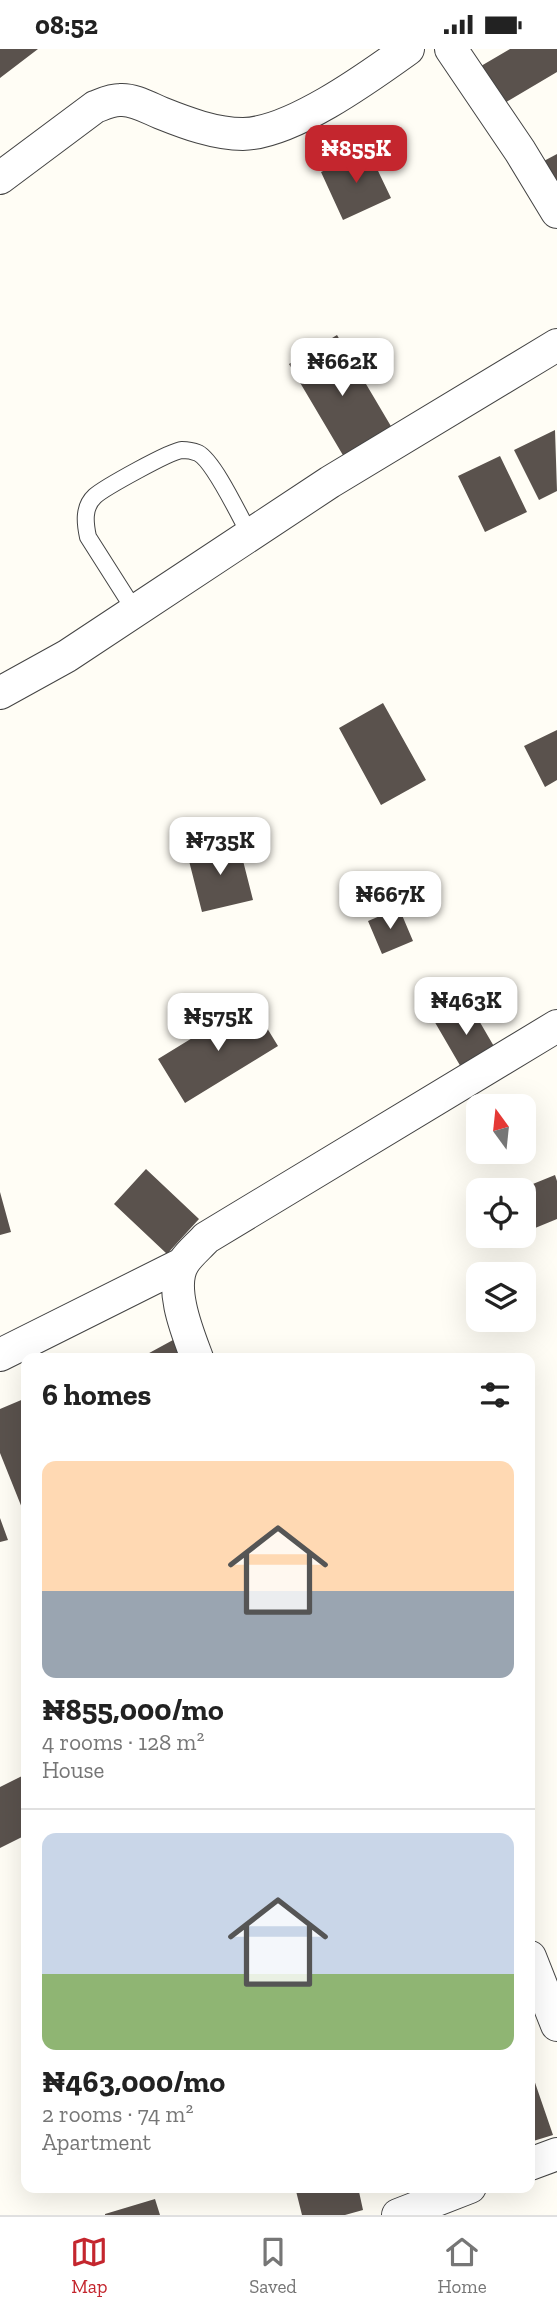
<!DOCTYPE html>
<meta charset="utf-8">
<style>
:root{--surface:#fff;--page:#f6f6f6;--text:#222;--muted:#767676;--line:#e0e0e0;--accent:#c4262e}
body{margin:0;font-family:"Zilla Slab",serif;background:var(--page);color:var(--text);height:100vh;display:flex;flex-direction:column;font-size:26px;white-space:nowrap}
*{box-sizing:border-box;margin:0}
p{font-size:23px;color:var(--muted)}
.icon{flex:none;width:38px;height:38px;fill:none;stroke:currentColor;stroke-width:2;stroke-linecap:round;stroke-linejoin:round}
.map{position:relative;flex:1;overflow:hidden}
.panel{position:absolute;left:21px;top:1304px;width:514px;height:840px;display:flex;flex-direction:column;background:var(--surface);border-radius:14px;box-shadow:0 7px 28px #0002}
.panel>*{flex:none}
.needle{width:46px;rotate:345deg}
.controls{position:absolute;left:466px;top:1045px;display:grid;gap:14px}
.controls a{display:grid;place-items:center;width:70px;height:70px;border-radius:14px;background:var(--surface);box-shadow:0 7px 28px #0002;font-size:35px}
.price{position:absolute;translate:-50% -60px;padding:0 16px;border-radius:14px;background:#fff;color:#222;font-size:23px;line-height:46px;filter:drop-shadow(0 2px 4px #0008)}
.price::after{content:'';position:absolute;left:50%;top:42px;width:21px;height:16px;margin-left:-10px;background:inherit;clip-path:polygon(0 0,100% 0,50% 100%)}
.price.selected{background:var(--accent);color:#fff}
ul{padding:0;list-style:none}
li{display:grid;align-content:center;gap:14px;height:371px;padding:0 21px}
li+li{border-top:2px solid var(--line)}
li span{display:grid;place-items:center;height:217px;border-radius:14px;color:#555}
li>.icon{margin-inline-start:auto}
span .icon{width:126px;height:126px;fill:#fffc;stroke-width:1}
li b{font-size:30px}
h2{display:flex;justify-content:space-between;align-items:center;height:84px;padding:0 21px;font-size:30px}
.status{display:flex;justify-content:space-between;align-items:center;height:49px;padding:0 35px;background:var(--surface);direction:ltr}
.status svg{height:19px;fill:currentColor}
.dock{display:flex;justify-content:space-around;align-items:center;height:98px;border-top:2px solid var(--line);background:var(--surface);font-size:19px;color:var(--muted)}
.dock a{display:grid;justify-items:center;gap:4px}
.dock .selected{color:var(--accent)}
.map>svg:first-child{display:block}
</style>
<div class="status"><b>08:52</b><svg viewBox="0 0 49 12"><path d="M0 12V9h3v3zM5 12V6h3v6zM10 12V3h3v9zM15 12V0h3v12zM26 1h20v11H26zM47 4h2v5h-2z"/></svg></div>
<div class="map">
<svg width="557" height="2166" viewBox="0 0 557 2166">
<rect width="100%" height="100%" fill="#fffdf5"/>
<path fill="#5a524d" d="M0 0H38L0 29Z
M510 0H557V23L503 55 481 17Z
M368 101 391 149 343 171 321 123Z
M557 105V139L542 113Z
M337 286 395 384 347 413 289 315Z
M555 381 557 442 539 451 514 401Z
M500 407 527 463 485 483 458 427Z
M383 654 426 731 381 756 339 679Z
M557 681V731L545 738 524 697Z
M238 792 253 851 202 863 187 804Z
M399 859 413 892 382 905 368 872Z
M467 951 499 1006 465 1025 433 970Z
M251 953 278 997 185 1054 158 1010Z
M146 1120 199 1170 167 1205 114 1155Z
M555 1126 557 1132V1170L523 1184V1139Z
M0 1143 11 1183 0 1186Z
M173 1291 184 1309H140Z
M26 1349V1469L0 1404V1360Z
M0 1469 8 1491 0 1493Z
M26 1725V1786L0 1799V1738Z
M530 2019 553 2086 530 2093Z
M295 2138H358L363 2161 345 2166H302Z
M155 2150 160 2166H105V2165Z"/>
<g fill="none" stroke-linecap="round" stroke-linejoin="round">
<g stroke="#444" stroke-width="18">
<path id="service" d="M135 562 88 488C85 474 83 458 95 447 104 439 170 402 182 401 186 401 193 402 198 404 214 412 240 468 250 486"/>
</g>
<g stroke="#444" stroke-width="34">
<path id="minor" d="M451 0 520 102 557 163
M0 129 95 58C103 55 111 51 120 51 134 50 149 59 161 64 186 74 215 85 243 85 292 84 369 28 408 0
M0 644 67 607 330 433 557 296
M0 1306 182 1215
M197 1309C188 1285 168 1237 184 1213 190 1204 199 1197 206 1189L557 977
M530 1908 557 1976
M530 2115 557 2105
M398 2166 470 2138"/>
</g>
<use href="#service" stroke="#fff" stroke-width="16"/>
<use href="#minor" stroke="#fff" stroke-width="32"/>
</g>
</svg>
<div class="controls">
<a><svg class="needle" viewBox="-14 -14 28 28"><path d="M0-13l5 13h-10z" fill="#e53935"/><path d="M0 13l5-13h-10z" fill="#767676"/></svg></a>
<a><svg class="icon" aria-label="locate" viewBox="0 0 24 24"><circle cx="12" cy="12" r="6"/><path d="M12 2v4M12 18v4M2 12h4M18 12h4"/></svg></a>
<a><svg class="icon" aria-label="layers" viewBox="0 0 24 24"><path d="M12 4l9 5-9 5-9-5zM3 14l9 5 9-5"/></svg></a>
</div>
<b class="price selected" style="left:356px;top:136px">₦855K</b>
<b class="price" style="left:342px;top:349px">₦662K</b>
<b class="price" style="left:220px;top:828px">₦735K</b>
<b class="price" style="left:390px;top:882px">₦667K</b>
<b class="price" style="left:466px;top:988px">₦463K</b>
<b class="price" style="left:218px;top:1004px">₦575K</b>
<section class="panel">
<h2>6 homes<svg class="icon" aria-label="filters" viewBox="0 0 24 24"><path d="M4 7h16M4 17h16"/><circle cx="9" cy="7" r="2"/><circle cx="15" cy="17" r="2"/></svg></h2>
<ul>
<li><span style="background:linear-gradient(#ffd9b3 60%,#9aa5b1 0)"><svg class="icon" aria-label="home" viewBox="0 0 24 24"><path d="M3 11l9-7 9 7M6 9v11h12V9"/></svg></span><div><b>₦855,000/mo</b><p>4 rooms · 128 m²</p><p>House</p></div></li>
<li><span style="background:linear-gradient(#c9d6e8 65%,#8fb573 0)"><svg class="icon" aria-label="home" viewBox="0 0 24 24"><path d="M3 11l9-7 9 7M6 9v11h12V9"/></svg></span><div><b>₦463,000/mo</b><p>2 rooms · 74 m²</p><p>Apartment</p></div></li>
</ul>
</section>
</div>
<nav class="dock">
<a class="selected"><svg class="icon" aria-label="map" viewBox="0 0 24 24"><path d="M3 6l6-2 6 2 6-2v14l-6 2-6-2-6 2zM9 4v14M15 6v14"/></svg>Map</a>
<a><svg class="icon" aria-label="saved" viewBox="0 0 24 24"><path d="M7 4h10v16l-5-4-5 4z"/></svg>Saved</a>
<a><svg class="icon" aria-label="home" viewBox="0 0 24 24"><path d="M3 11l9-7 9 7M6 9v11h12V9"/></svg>Home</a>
</nav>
